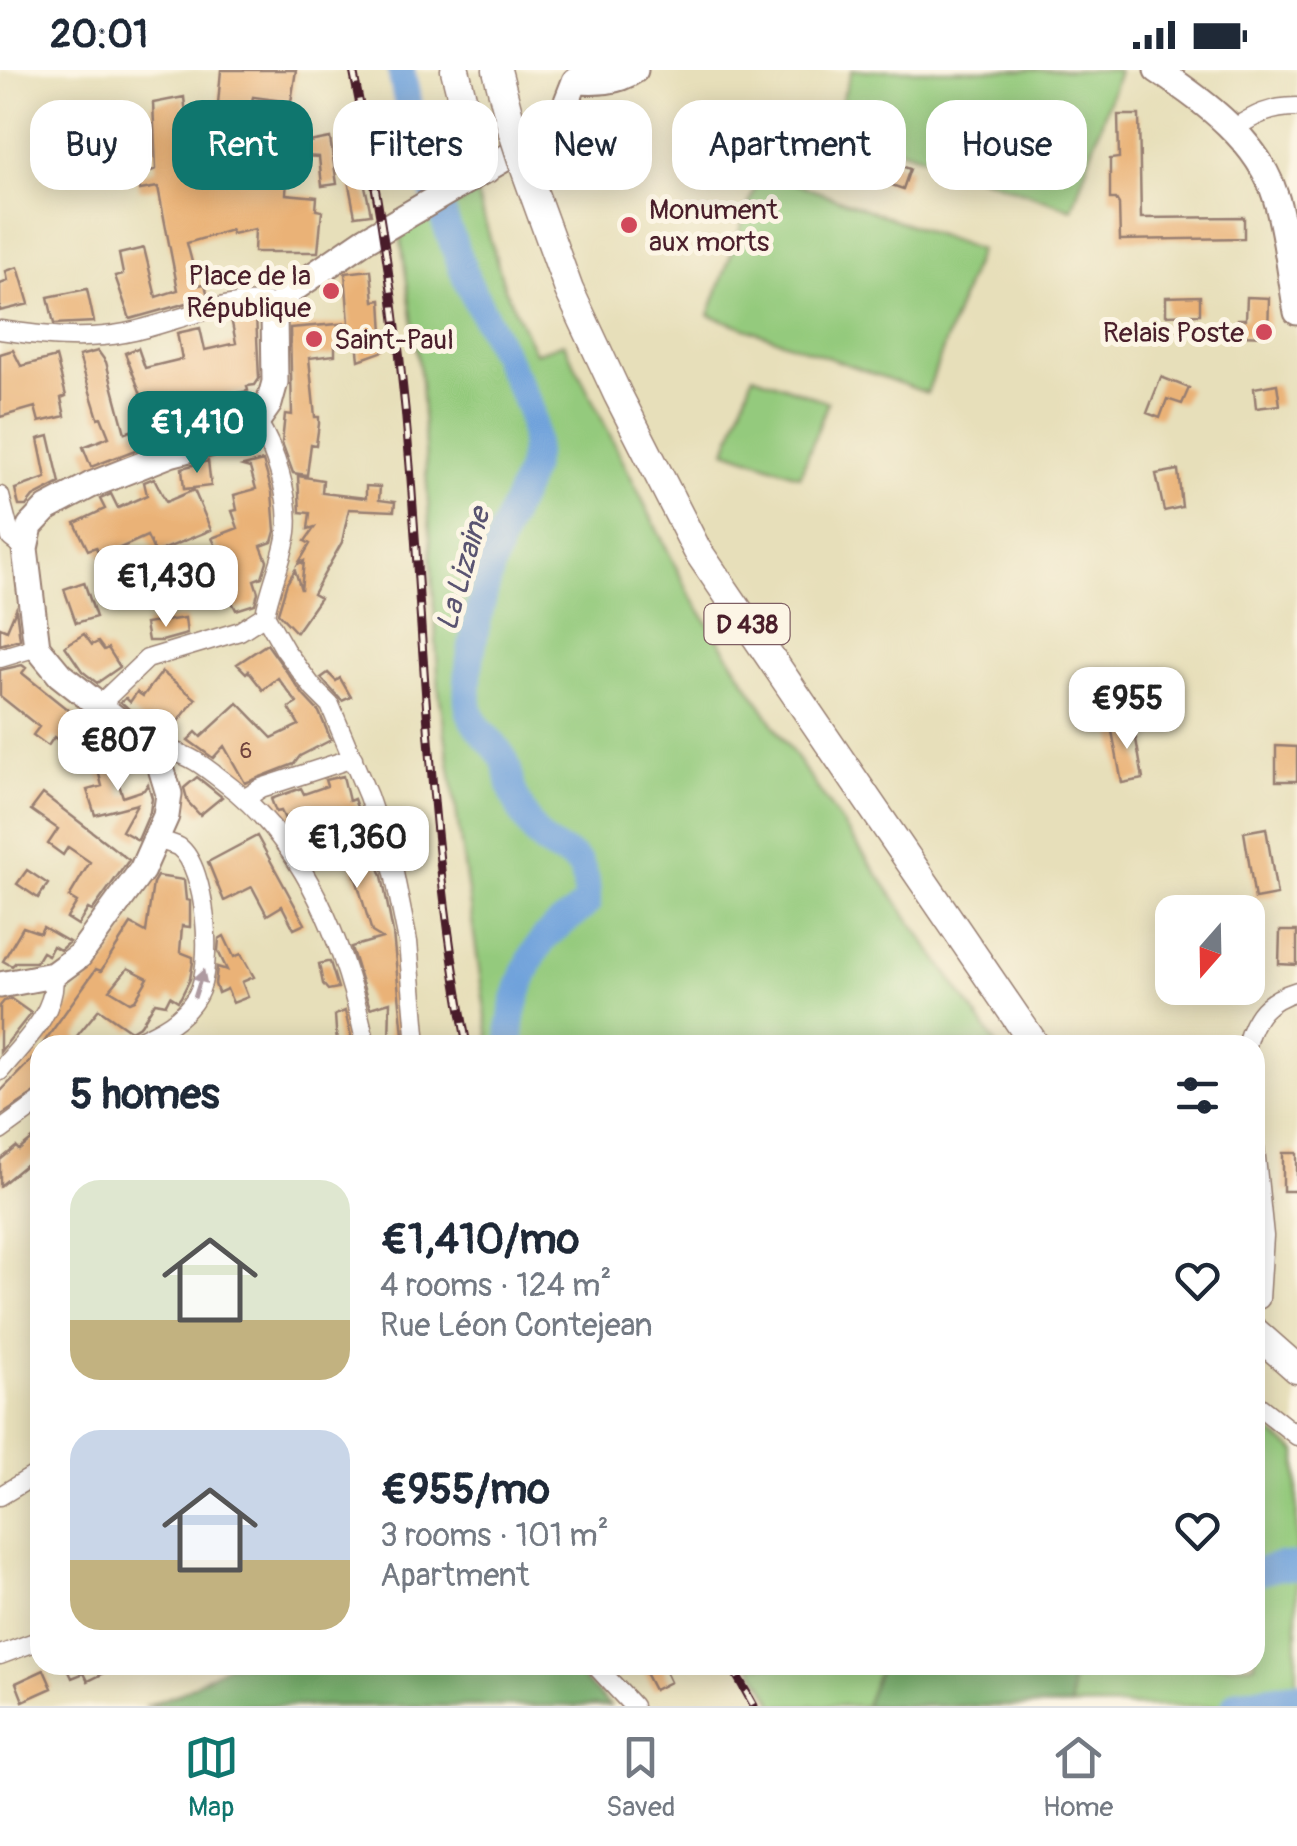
<!DOCTYPE html>
<meta charset="utf-8">
<style>
:root{--surface:#fff;--page:#f2f2f3;--text:#1f2937;--muted:#747a83;--line:#e0e1e3;--accent:#0f766e}
body{margin:0;font-family:Pangolin,sans-serif;background:var(--page);color:var(--text);height:100vh;display:flex;flex-direction:column;font-size:38px;white-space:nowrap}
*{box-sizing:border-box;margin:0}
p{font-size:32px;color:var(--muted)}
.icon{flex:none;width:55px;height:55px;fill:none;stroke:currentColor;stroke-width:2;stroke-linecap:round;stroke-linejoin:round}
.map{position:relative;flex:1;overflow:hidden}
.sheet{position:absolute;left:30px;top:965px;width:1235px;height:640px;display:flex;flex-direction:column;background:var(--surface);border-radius:30px;box-shadow:0 5px 25px #0003}
.sheet>*{flex:none}
.top-card{position:absolute;left:30px;top:30px;width:1238px;height:90px;display:flex;gap:20px}
.needle{width:65px;rotate:200deg}
.tools{position:absolute;left:1155px;top:825px;display:grid;gap:20px}
.tools a{display:grid;place-items:center;width:110px;height:110px;border-radius:20px;background:var(--surface);box-shadow:0 5px 25px #0003;font-size:50px}
.price{position:absolute;translate:-50% -85px;padding:0 22px;border-radius:20px;background:#fff;color:#222;font-size:32px;line-height:65px;filter:drop-shadow(0 2px 5px #0008)}
.price::after{content:'';position:absolute;left:50%;top:60px;width:30px;height:22px;margin-left:-15px;background:inherit;clip-path:polygon(0 0,100% 0,50% 100%)}
.price.selected{background:var(--accent);color:#fff}
ul{padding:0;list-style:none}
li{display:flex;align-items:center;gap:30px;height:250px;padding:0 40px}
li span{display:grid;place-items:center;flex:none;width:280px;height:200px;border-radius:30px;color:#555}
li>.icon{margin-inline-start:auto}
span .icon{width:120px;height:120px;fill:#fffc;stroke-width:1}
li b{font-size:42px}
h2{display:flex;justify-content:space-between;align-items:center;height:120px;padding:0 40px;font-size:42px}
.tag{padding:0 35px;border-radius:30px;background:var(--surface);box-shadow:0 5px 25px #0003;font-size:35px;line-height:90px}
.tag.selected{background:var(--accent);color:#fff}
.status{display:flex;justify-content:space-between;align-items:center;height:70px;padding:0 50px;background:var(--surface);direction:ltr}
.status svg{height:28px;fill:currentColor}
.dock{display:flex;justify-content:space-around;align-items:center;height:140px;border-top:2px solid var(--line);background:var(--surface);font-size:28px;color:var(--muted)}
.dock a{display:grid;justify-items:center;gap:5px}
.dock .selected{color:var(--accent)}
.map>svg:first-child{display:block}
</style>
<div class="status"><b>20:01</b><svg viewBox="0 0 49 12"><path d="M0 12V9h3v3zM5 12V6h3v6zM10 12V3h3v9zM15 12V0h3v12zM26 1h20v11H26zM47 4h2v5h-2z"/></svg></div>
<div class="map">
<svg width="1297" height="1636" viewBox="0 0 1297 1636">
<rect width="100%" height="100%" fill="#fcf5e5"/>
<filter id="ink" filterUnits="userSpaceOnUse"><feTurbulence type="fractalNoise" baseFrequency=".01" numOctaves="2"/><feDisplacementMap in="SourceGraphic" scale="20" xChannelSelector="R" yChannelSelector="G"/><feConvolveMatrix kernelMatrix="1 2 1 2 8 2 1 2 1" color-interpolation-filters="sRGB"/></filter>
<filter id="wash" filterUnits="userSpaceOnUse"><feTurbulence type="fractalNoise" baseFrequency=".0048" numOctaves="4" result="noise"/><feDisplacementMap in="SourceGraphic" scale="40" xChannelSelector="R" yChannelSelector="G"/><feGaussianBlur stdDeviation="2.25" result="paint"/><feColorMatrix in="noise" values="0 0 0 0 0 0 0 0 0 0 0 0 0 0 0 0 0 1.4 0 .05"/><feComposite in="paint" operator="in"/></filter>
<g filter="url(#wash)">
<rect width="100%" height="100%" fill="#e7dfba"/>
<path fill="#94ca7d" stroke="#6f7454" stroke-width="2.5" d="M852 0H1116L1119 1 1072 139 833 56Z
M761 101 979 180 927 323 709 245Z
M477 124 504 216 535 283 564 273 691 527 779 663 997 975H490L439 622 421 310 400 163Z
M753 305 828 332 800 406 726 380Z
M1255 1351 1297 1382V1636H776L751 1595H1255Z"/>
<path fill="#77ae6c" stroke="#60664c" stroke-width="2.5" d="M228 1595H569L610 1636H145L178 1624Z
M881 1595H1056L1071 1611V1636H865Z"/>
<g fill="none" stroke-linecap="round" stroke-linejoin="round">
<path stroke="#6fa2db" stroke-width="28" d="M401 0 416 74 468 213 529 336C543 397 524 408 504 460 488 501 464 589 468 632 470 658 493 669 504 689 509 699 509 709 512 719 517 733 525 748 533 760 558 796 588 770 587 833 574 847 555 855 544 869 527 889 505 950 512 975
M1255 1503 1279 1496 1297 1497
M1235 1636 1239 1632 1297 1625"/>
</g>
<g id="blocks">
<path fill="#eab277" fill-rule="evenodd" d="M221 0H296L291 32 253 27 247 50 236 48 230 97 275 103 276 93 288 94 286 124 317 127 316 140 322 141 318 182H254L255 159 232 164 231 160 187 173 198 215 205 214 208 227 130 249 115 206 123 204 119 184 144 178 156 227 178 220 158 117 140 120 137 107 156 99 153 33 184 27 186 45H217Z
M1118 45H1139L1141 148 1244 147V168L1120 170 1119 134 1116 129H1110V89L1119 88Z
M291 63 309 65V72L330 68 337 114 322 116 319 87 289 85Z
M867 84 910 99 903 119 860 104Z
M362 102 371 144 355 146 347 105Z
M18 197 29 234 0 241V214L8 211 6 201Z
M371 200 374 231 381 230 384 281 359 290 357 272 335 274V285L309 288 315 347H319V354L316 375 311 374 307 405 293 403 282 373 285 344 292 345 290 258 349 253 345 203Z
M87 219 94 252 54 254 48 227Z
M1200 226V244L1166 245V227Z
M1247 227 1269 228 1268 266 1238 265V249H1246Z
M256 245 259 309 255 315 247 316 248 321 227 325 235 344 211 357 172 367 162 341 149 345 125 283 138 278 145 298 182 289 177 263 200 258 205 280 236 273 231 248Z
M13 280 21 296 56 287 66 326 61 328 65 346 39 352 35 337 0 347V284Z
M98 281 106 292 125 363 136 359 143 377 91 397 83 377 109 367 101 347 98 348 79 286Z
M1161 307 1189 318 1182 334 1167 329 1160 348 1147 343Z
M1277 314 1280 335 1256 338 1254 318Z
M49 366 60 413 33 427 26 436H19L15 419 46 408 38 369Z
M208 391 211 416 184 419 182 398Z
M263 391 272 422 275 461 272 472 261 476 267 491 262 507 254 510 258 522 255 534 236 540 223 513 232 509 212 468 238 458 232 441 237 440 234 425 256 419 250 398 243 396Z
M1178 400 1182 437 1164 441 1156 404Z
M298 406 323 410 322 423 366 428V416L380 417 379 430 395 432 394 441 349 439 342 472 313 524 320 528 296 562 278 543 287 513 295 500 301 520 304 491 298 494 310 474 305 471 315 457 308 459 310 443 300 442Z
M154 408 166 432 194 420 211 460 155 483 147 466 100 487 96 477 88 480 75 453 105 439 100 429 111 424 118 438 147 425 144 412Z
M84 512 96 547 76 553 64 519Z
M16 539 20 569 0 575V557L7 560Z
M185 548 187 564 162 571H148L145 554Z
M84 564 92 575 98 572 104 580 108 578 120 597 97 613 82 601 65 576Z
M267 574 304 626 319 642 331 670 300 686 294 694 245 713 224 676 213 688 188 670 196 662 201 667 238 633 272 668 299 655 289 638 297 633 278 608 263 620 248 601 246 603 237 594Z
M22 595 26 598 22 603 83 652 65 675 54 667 48 676 33 665 39 657 0 626V600Z
M162 602 196 629 163 670 121 632 126 628 130 632 137 622 143 626Z
M328 603 336 611 340 608 351 627 342 631 321 608Z
M1133 652 1143 709 1122 713 1111 656Z
M112 674 117 695 113 696 123 727 144 720 148 714 152 728 150 742 138 770 122 761 137 734 95 745 87 720 102 716 93 680Z
M1276 676 1297 677V711H1276Z
M343 706 349 731 354 729 382 806 393 863 404 975H389L390 932 370 938 351 877 382 868 372 862 335 738 306 748 312 759 294 767 281 741 276 742 271 729 301 718 304 724 327 716 325 710Z
M197 707 222 727 200 745 188 732 184 718Z
M43 724 129 790 92 841 88 839 78 855 67 848 77 832 69 827 90 792 68 777 63 785 48 774 58 759 31 740Z
M1266 758 1277 825 1255 829 1244 762Z
M257 766 305 854 294 859 282 836 267 845 252 817 224 831 208 792Z
M27 800 48 814 38 828 17 814Z
M157 806 184 810 186 830 190 831V857L182 856 180 882 193 887V892L190 909 181 927 178 931 170 926 166 934 155 932 141 955 131 961 99 939 76 967 85 975H42L96 899 101 901 131 854 146 862 153 813ZM128 898 148 908 135 930 130 932 110 920Z
M23 857 40 863 43 857 69 872 60 880 53 876 48 885 42 882 36 892H16L12 896 3 891Z
M1280 861H1297V895L1279 894Z
M224 866 234 887 241 884 254 907 242 912 248 927 233 933 227 919 218 923 215 914 217 897 227 900 218 881 219 869Z
M327 892H330L338 918 328 920 323 914 319 894Z
M11 929 31 943 0 982V936L4 931Z
M345 941 353 975H337L335 945Z
M40 981V1020L0 1046V1022Z
M40 1063V1083L0 1116V1090L16 1077 19 1080Z
M1283 1083H1297V1121H1283Z
M66 1595H121L88 1611 84 1603 72 1608Z
M641 1595H662L670 1612 654 1620Z
M44 1600 52 1618 23 1631 16 1613Z"/>
</g>
</g>
<g filter="url(#ink)">
<use href="#blocks" fill-opacity="0" stroke="#987f72" stroke-width="2.5"/>
<g fill="none" stroke-linecap="round" stroke-linejoin="round">
<g stroke="#987f72" stroke-width="21">
<path id="street" d="M1233 59C1255 45 1270 37 1297 37
M0 260C42 266 83 271 125 263 176 253 225 226 277 234
M257 351C275 379 291 429 287 462 283 490 270 517 265 545L285 580 314 619 330 635 368 726 394 803 408 872 417 975
M0 426 11 468 25 479
M0 588 37 577
M98 636 147 589 240 561 265 545
M158 688 171 681C192 686 206 698 223 711 307 774 345 876 366 975
M246 728 261 718 353 688
M130 975C157 962 182 952 197 926 214 897 207 798 179 777 174 774 164 772 158 769
M1246 975C1254 945 1267 930 1297 921
M0 1001C21 975 59 941 53 905
M0 1061 40 1032
M1255 1078 1264 1166 1260 1229
M1255 1333 1297 1366
M0 1426 40 1402
M0 1585 40 1570
M595 1595 633 1636"/>
</g>
<g stroke="#987f72" stroke-width="29">
<path id="secondary" d="M1157 0C1204 31 1259 71 1276 128 1287 164 1290 205 1297 242
M575 11C597 12 616 13 635 0
M0 915 53 905 79 886 142 800 166 746 169 724 158 688 134 663 60 605 37 577 25 479 30 456 47 438 91 415 170 384 217 372 257 351 269 334 275 312 274 243 289 222 365 170 541 67 559 52 575 11"/>
</g>
<g stroke="#987f72" stroke-width="31">
<path id="primary" d="M455 0 465 40 486 99
M497 0 513 62
M524 96 569 220 618 325 697 480 1035 975
M1255 1262 1297 1299"/>
</g>
<use href="#street" stroke="#fff" stroke-width="18"/>
<use href="#secondary" stroke="#fff" stroke-width="25"/>
<use href="#primary" stroke="#fff" stroke-width="28"/>
<g stroke="#4a1f2b" stroke-width="9">
<path id="rail" d="M353 0C380 131 400 263 410 396 425 590 430 784 467 975
M731 1595 754 1636"/>
</g>
<use href="#rail" stroke="#fcf5e5" stroke-width="5" stroke-dasharray="15" stroke-linecap="butt"/>
<g stroke="#987f72" stroke-width="31" stroke-linecap="butt">
<path id="primary-bridge" d="M513 62 524 96"/>
</g>
<use href="#primary-bridge" stroke="#fff" stroke-width="28"/>
</g>
<defs><path id="oneway-solid" d="M-6-.8H1V-3.2L6.5 0L1 3.2V.8H-6Z" transform="scale(2.5)"/></defs>
<use fill="#ae9aa0" href="#oneway-solid" transform="translate(199 914) rotate(-72)"/>
</g>
<g fill="#d1495b" stroke="#fcf5e5" stroke-width="4">
<circle cx="629" cy="155" r="10"/>
<circle cx="331" cy="221" r="10"/>
<circle cx="1264" cy="262" r="10"/>
<circle cx="314" cy="269" r="10"/>
</g>
<g text-anchor="middle" stroke-width="10" stroke-linejoin="round" paint-order="stroke">
<g font-size="22" fill="#72443e">
<text x="246" y="688">6</text>
</g>
<rect fill="#fcf5e5" stroke="#7f5f63" stroke-width="2.5" x="704.5" y="534" width="85" height="40" rx="8"/>
<g font-size="25" font-weight="bold" fill="#4a1f2b">
<text x="747" y="563">D 438</text>
</g>
<g font-size="28" fill="#4a1f2b" stroke="#fcf5e5" text-anchor="start">
<text x="649" y="149">Monument<tspan x="649" dy="32">aux morts</tspan></text>
<text x="311" y="215" text-anchor="end">Place de la<tspan x="311" dy="32">République</tspan></text>
<text x="1244" y="272" text-anchor="end">Relais Poste</text>
<text x="334" y="279">Saint-Paul</text>
</g>
<g font-size="30" font-style="italic" fill="#595371" stroke="#fcf5e5">
<text transform="translate(463 499) rotate(-74)" y="10">La Lizaine</text>
</g>
</g>
</svg>
<div class="tools">
<a><svg class="needle" viewBox="-14 -14 28 28"><path d="M0-13l5 13h-10z" fill="#e53935"/><path d="M0 13l5-13h-10z" fill="#747a83"/></svg></a>
</div>
<b class="price selected" style="left:197px;top:406px">€1,410</b>
<b class="price" style="left:166px;top:560px">€1,430</b>
<b class="price" style="left:1127px;top:682px">€955</b>
<b class="price" style="left:118px;top:724px">€807</b>
<b class="price" style="left:357px;top:821px">€1,360</b>
<div class="top-card">
<a class="tag">Buy</a>
<a class="tag selected">Rent</a>
<a class="tag">Filters</a>
<a class="tag">New</a>
<a class="tag">Apartment</a>
<a class="tag">House</a>
</div>
<section class="sheet">
<h2>5 homes<svg class="icon" aria-label="filters" viewBox="0 0 24 24"><path d="M4 7h16M4 17h16"/><circle cx="9" cy="7" r="2"/><circle cx="15" cy="17" r="2"/></svg></h2>
<ul>
<li><span style="background:linear-gradient(#dfe7d0 70%,#c2b280 0)"><svg class="icon" aria-label="home" viewBox="0 0 24 24"><path d="M3 11l9-7 9 7M6 9v11h12V9"/></svg></span><div><b>€1,410/mo</b><p>4 rooms · 124 m²</p><p>Rue Léon Contejean</p></div><svg class="icon" aria-label="heart" viewBox="0 0 24 24"><path d="M12 20l-8-8c-3-5 5-10 8-4 3-6 11-1 8 4z"/></svg></li>
<li><span style="background:linear-gradient(#c9d6e8 65%,#c2b280 0)"><svg class="icon" aria-label="home" viewBox="0 0 24 24"><path d="M3 11l9-7 9 7M6 9v11h12V9"/></svg></span><div><b>€955/mo</b><p>3 rooms · 101 m²</p><p>Apartment</p></div><svg class="icon" aria-label="heart" viewBox="0 0 24 24"><path d="M12 20l-8-8c-3-5 5-10 8-4 3-6 11-1 8 4z"/></svg></li>
</ul>
</section>
</div>
<nav class="dock">
<a class="selected"><svg class="icon" aria-label="map" viewBox="0 0 24 24"><path d="M3 6l6-2 6 2 6-2v14l-6 2-6-2-6 2zM9 4v14M15 6v14"/></svg>Map</a>
<a><svg class="icon" aria-label="saved" viewBox="0 0 24 24"><path d="M7 4h10v16l-5-4-5 4z"/></svg>Saved</a>
<a><svg class="icon" aria-label="home" viewBox="0 0 24 24"><path d="M3 11l9-7 9 7M6 9v11h12V9"/></svg>Home</a>
</nav>
